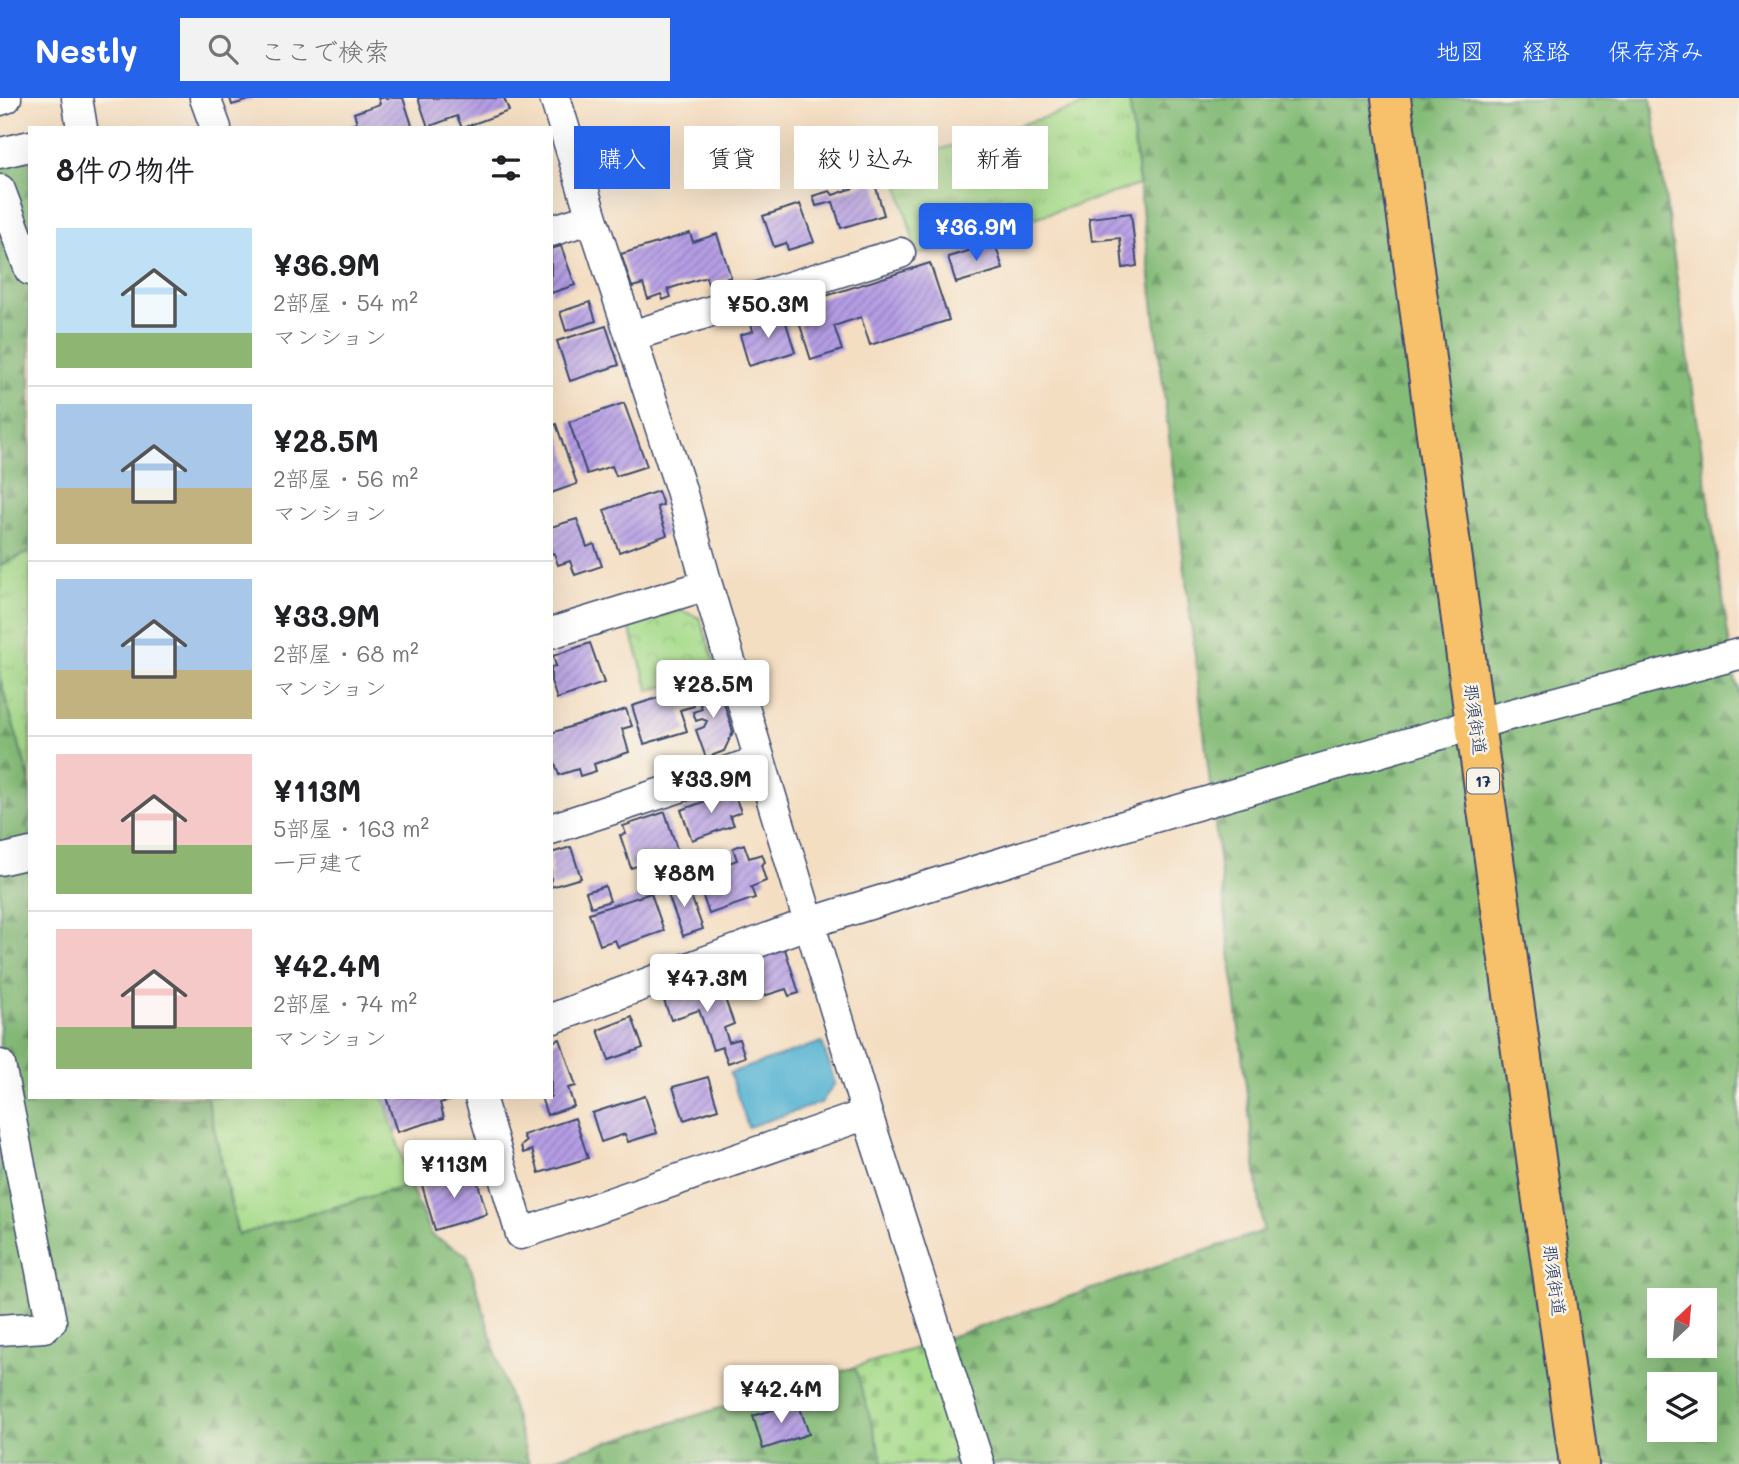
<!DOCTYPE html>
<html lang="ja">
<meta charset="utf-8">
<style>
:root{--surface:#fff;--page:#f2f2f2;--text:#202124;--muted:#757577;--line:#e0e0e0;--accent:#2563eb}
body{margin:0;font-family:Mali,"Klee One",sans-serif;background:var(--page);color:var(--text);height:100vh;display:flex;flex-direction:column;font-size:26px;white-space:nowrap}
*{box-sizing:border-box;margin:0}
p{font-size:23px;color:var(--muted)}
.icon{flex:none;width:38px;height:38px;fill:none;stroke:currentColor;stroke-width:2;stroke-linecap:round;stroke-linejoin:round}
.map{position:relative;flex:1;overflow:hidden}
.panel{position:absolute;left:28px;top:28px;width:525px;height:973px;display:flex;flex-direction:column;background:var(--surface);border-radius:0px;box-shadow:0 7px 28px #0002}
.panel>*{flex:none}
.top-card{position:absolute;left:574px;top:28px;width:665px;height:63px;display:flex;gap:14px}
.needle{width:46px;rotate:26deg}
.fabs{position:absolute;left:1647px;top:1190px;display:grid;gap:14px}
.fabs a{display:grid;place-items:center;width:70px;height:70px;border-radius:0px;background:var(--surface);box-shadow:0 7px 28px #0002;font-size:35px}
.price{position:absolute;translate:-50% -60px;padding:0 16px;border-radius:7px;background:#fff;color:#222;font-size:23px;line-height:46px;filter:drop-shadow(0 2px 4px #0008)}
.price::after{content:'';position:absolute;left:50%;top:42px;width:21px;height:16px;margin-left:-10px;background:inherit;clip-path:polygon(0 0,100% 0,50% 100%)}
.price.active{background:var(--accent);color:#fff}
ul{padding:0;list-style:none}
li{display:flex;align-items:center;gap:21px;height:175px;padding:0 28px}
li+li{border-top:2px solid var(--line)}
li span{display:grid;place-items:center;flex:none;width:196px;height:140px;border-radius:0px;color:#555}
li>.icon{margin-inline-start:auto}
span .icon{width:84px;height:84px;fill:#fffc;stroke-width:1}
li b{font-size:30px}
h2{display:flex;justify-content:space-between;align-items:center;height:84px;padding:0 28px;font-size:30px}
.chip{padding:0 24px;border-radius:0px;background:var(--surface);box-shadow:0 7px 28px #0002;font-size:24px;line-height:63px}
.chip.active{background:var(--accent);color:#fff}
header{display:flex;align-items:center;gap:42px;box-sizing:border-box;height:98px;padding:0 35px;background:var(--accent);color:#fff}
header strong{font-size:33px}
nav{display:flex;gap:38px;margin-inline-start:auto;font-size:24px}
.search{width:490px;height:63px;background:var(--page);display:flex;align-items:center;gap:18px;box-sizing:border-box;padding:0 24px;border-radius:0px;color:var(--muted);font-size:26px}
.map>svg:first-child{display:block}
</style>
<header>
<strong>Nestly</strong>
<div class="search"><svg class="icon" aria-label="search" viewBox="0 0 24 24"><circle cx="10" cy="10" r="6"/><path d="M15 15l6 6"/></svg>ここで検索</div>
<nav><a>地図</a><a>経路</a><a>保存済み</a></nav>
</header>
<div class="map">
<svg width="1739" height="1366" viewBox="0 0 1739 1366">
<defs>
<pattern id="grass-tufts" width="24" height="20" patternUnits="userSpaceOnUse" patternTransform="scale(1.75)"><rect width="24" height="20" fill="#a7dc8c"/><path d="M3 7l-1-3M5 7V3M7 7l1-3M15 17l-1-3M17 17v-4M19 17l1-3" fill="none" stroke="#8fbd7b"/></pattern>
<pattern id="forest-firs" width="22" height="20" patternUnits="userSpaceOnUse" patternTransform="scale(1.75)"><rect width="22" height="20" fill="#85bc78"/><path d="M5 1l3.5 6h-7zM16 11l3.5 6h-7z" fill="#6c9966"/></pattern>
<pattern id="cemetery-stones" width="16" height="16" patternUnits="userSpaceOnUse" patternTransform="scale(1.75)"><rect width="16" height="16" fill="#a7dc8c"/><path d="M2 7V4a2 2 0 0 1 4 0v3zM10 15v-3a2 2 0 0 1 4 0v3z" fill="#8fbd7b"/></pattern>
<pattern id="park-crowns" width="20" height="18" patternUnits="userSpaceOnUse" patternTransform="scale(1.75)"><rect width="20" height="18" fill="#a7dc8c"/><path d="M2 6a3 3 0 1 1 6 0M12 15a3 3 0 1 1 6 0" fill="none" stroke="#8fbd7b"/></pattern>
<pattern id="building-hatch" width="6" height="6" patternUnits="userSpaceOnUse" patternTransform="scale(1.75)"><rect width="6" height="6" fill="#b59de4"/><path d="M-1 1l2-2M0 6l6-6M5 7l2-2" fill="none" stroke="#9280bc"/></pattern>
</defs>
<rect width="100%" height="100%" fill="#f7f3e8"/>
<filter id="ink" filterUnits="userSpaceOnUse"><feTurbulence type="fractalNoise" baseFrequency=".0143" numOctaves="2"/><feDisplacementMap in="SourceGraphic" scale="14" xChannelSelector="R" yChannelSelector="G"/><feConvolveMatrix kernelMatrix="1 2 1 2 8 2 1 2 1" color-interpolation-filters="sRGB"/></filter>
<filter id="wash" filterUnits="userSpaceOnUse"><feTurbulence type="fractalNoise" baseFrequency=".00686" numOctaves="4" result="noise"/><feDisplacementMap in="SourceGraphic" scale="28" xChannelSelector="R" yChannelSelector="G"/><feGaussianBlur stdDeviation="1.57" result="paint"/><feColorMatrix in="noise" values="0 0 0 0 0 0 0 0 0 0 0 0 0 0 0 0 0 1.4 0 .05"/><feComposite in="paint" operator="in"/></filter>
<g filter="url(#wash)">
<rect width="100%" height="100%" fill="#f4dec2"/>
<path fill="url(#grass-tufts)" stroke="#618675" stroke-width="2" d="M1107 0H1129L1139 87 917 157 893 66Z
M30 454V684L0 581V467Z
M207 999H384L410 1087 238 1137Z"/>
<path fill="url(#forest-firs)" stroke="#50766b" stroke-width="2" fill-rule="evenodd" d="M1129 0H1651L1734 578 1739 592V1366H940L966 1359 932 1245 1263 1133ZM1659 1202H1704V1248H1659ZM1659 1286H1704V1332H1659Z
M30 58V454L0 467V64Z
M0 581 30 684V999H207L238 1137 410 1087 431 1137 467 1157 529 1366H0Z
M855 1269 884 1366H536Z"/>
<path fill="url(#cemetery-stones)" stroke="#618675" stroke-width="2" d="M932 1245 966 1358 940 1366H884L855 1269Z"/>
<path fill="url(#park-crowns)" stroke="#618675" stroke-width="2" d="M680 512 700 520 717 572 649 593 629 528Z"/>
<path fill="#55b3d3" stroke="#387198" stroke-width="2" d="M822 944 835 985 821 1005 748 1029 730 975Z"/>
<g id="blocks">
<path fill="url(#building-hatch)" d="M230 0H253V1L232 7Z
M378 0H403L413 30H351L350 27 357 25 354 15 380 6Z
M418 0H504L509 13 462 30 457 18 428 29Z
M874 83 884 117 841 130 833 104 816 108 813 98 830 93 833 97Z
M800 106 814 144 788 152 786 145 774 149 763 118Z
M1131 115 1137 168 1123 170 1120 140 1092 143 1089 120Z
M690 135 693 144 717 136 731 179 708 186 706 179 668 191 671 199 663 202 661 196 648 201 643 186 632 189 621 156Z
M995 145 1003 171 956 185 948 159Z
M561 148 575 187 551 195V151Z
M930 165 949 222 870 247 861 219 834 228 842 252 811 262 794 208Z
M590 204 596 223 566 233 560 214Z
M783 215 795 254 749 268 740 237 753 233 751 225Z
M606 228 619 267 570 283 557 243Z
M624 305 647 368 616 378 612 368 587 376 569 324Z
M556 326 577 386 551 395V328Z
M658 393 663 407 657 409 667 437 619 454 604 412Z
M577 421 587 449 594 446 602 468 575 477 570 463 558 467 554 455 551 456V429Z
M590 545 604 585 557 601 551 583V569L556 568 553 558Z
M717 582 733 634 724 653 706 660 696 632 704 629 707 623 702 621 696 623 693 614 702 611 694 590Z
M689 590 694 608 680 612 687 633 644 646 632 608Z
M626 611 632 628 622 631 629 654 594 666 596 673 580 678 578 671 559 677 551 653V635Z
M733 693 741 714 730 718 734 727 692 742 681 712Z
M665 714 678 754 631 770 620 737 626 736 623 728Z
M744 746 749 760 762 756 765 764 761 767 766 783 751 789 755 800 709 816 696 778 737 762 733 750Z
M571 749 581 780 551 789V755Z
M686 784 703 831 683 838 666 791Z
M605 788 610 803 591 809 586 794Z
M651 795 664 833 618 849 615 842 600 847 589 815Z
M785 851 799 895 789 898 786 891 754 901 741 865Z
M717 879 734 926 724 930 729 944 739 941 745 959 728 965 722 949 713 952 699 912 671 922 662 897Z
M632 919 643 950 609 962 598 932Z
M560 941 576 988 568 990 574 1008 547 1017 541 999H551V944Z
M708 979 718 1011 684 1022 673 989Z
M645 998 657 1035 628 1044 625 1036 601 1044 592 1015Z
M386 999H459V1000L440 1005 444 1020 397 1034Z
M575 1020 588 1060 539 1075 532 1052 523 1055 521 1048 526 1044 523 1037Z
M474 1072 487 1116 435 1132 422 1087Z
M798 1304 809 1336 763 1351 753 1318Z"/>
</g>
</g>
<g filter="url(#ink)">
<use href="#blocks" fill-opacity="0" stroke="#3c496d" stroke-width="2"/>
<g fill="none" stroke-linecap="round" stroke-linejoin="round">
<g stroke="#3c496d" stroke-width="33">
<path id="minor" d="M77 0 82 30
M205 0 216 30
M555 0 592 120 681 392 707 487 867 1016 979 1366
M0 2 6 0
M0 55 30 48
M0 92 30 172
M551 133 592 120
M631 238 900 155
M551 535 707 487
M551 731 760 663
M0 762 30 755
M551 921 809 825 1072 743 1475 626 1739 556
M0 967 51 1223 44 1229 0 1232
M480 999 521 1136 867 1016"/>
</g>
<g stroke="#3c496d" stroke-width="42">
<path id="major" d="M1391 0 1475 626 1579 1366"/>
</g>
<use href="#minor" stroke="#fff" stroke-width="30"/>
<use href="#major" stroke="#f7c06b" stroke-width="38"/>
</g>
</g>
<g text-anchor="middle" stroke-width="5" stroke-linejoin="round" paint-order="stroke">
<rect fill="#f7f3e8" stroke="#5d6a87" stroke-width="2" x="1467" y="670.5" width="32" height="25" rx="5"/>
<g font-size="16" font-weight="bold" fill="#1b2f5e">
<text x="1483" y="689">17</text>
</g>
<g font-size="18" fill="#1b2f5e" stroke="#f7f3e8">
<text transform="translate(1475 621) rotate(82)" y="6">那須街道</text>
<text transform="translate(1554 1182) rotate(82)" y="6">那須街道</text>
</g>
</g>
</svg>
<div class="fabs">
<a><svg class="needle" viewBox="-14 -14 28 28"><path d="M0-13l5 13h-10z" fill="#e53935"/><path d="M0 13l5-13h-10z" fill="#757577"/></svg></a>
<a><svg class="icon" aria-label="layers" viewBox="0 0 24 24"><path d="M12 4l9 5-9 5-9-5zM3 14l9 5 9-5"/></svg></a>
</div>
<b class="price active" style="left:976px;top:165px">¥36.9M</b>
<b class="price" style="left:768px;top:242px">¥50.3M</b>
<b class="price" style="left:713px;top:622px">¥28.5M</b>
<b class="price" style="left:711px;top:717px">¥33.9M</b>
<b class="price" style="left:684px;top:811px">¥88M</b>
<b class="price" style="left:707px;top:916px">¥47.3M</b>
<b class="price" style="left:454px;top:1102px">¥113M</b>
<b class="price" style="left:781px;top:1327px">¥42.4M</b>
<div class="top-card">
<a class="chip active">購入</a>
<a class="chip">賃貸</a>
<a class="chip">絞り込み</a>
<a class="chip">新着</a>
</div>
<section class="panel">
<h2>8件の物件<svg class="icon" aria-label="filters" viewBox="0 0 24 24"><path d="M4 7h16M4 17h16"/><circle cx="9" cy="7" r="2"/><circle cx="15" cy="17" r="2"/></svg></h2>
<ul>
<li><span style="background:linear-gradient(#bfe0f5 75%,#8fb573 0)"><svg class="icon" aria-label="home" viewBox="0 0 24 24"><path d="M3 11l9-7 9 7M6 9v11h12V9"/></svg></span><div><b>¥36.9M</b><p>2部屋 · 54 m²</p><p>マンション</p></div></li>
<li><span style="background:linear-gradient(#a9c7e8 60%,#c2b280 0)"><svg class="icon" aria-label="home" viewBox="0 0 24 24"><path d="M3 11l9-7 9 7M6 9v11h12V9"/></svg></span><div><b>¥28.5M</b><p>2部屋 · 56 m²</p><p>マンション</p></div></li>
<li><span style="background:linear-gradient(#a9c7e8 65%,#c2b280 0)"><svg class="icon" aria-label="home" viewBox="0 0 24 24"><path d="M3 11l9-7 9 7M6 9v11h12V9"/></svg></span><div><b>¥33.9M</b><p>2部屋 · 68 m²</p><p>マンション</p></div></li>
<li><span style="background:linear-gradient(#f6c9c9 65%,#8fb573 0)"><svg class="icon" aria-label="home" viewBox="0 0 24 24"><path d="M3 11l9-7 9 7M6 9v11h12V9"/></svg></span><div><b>¥113M</b><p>5部屋 · 163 m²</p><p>一戸建て</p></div></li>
<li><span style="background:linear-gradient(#f6c9c9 70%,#8fb573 0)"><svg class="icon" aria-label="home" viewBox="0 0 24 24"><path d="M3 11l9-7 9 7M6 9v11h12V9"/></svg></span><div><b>¥42.4M</b><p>2部屋 · 74 m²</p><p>マンション</p></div></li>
</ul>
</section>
</div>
